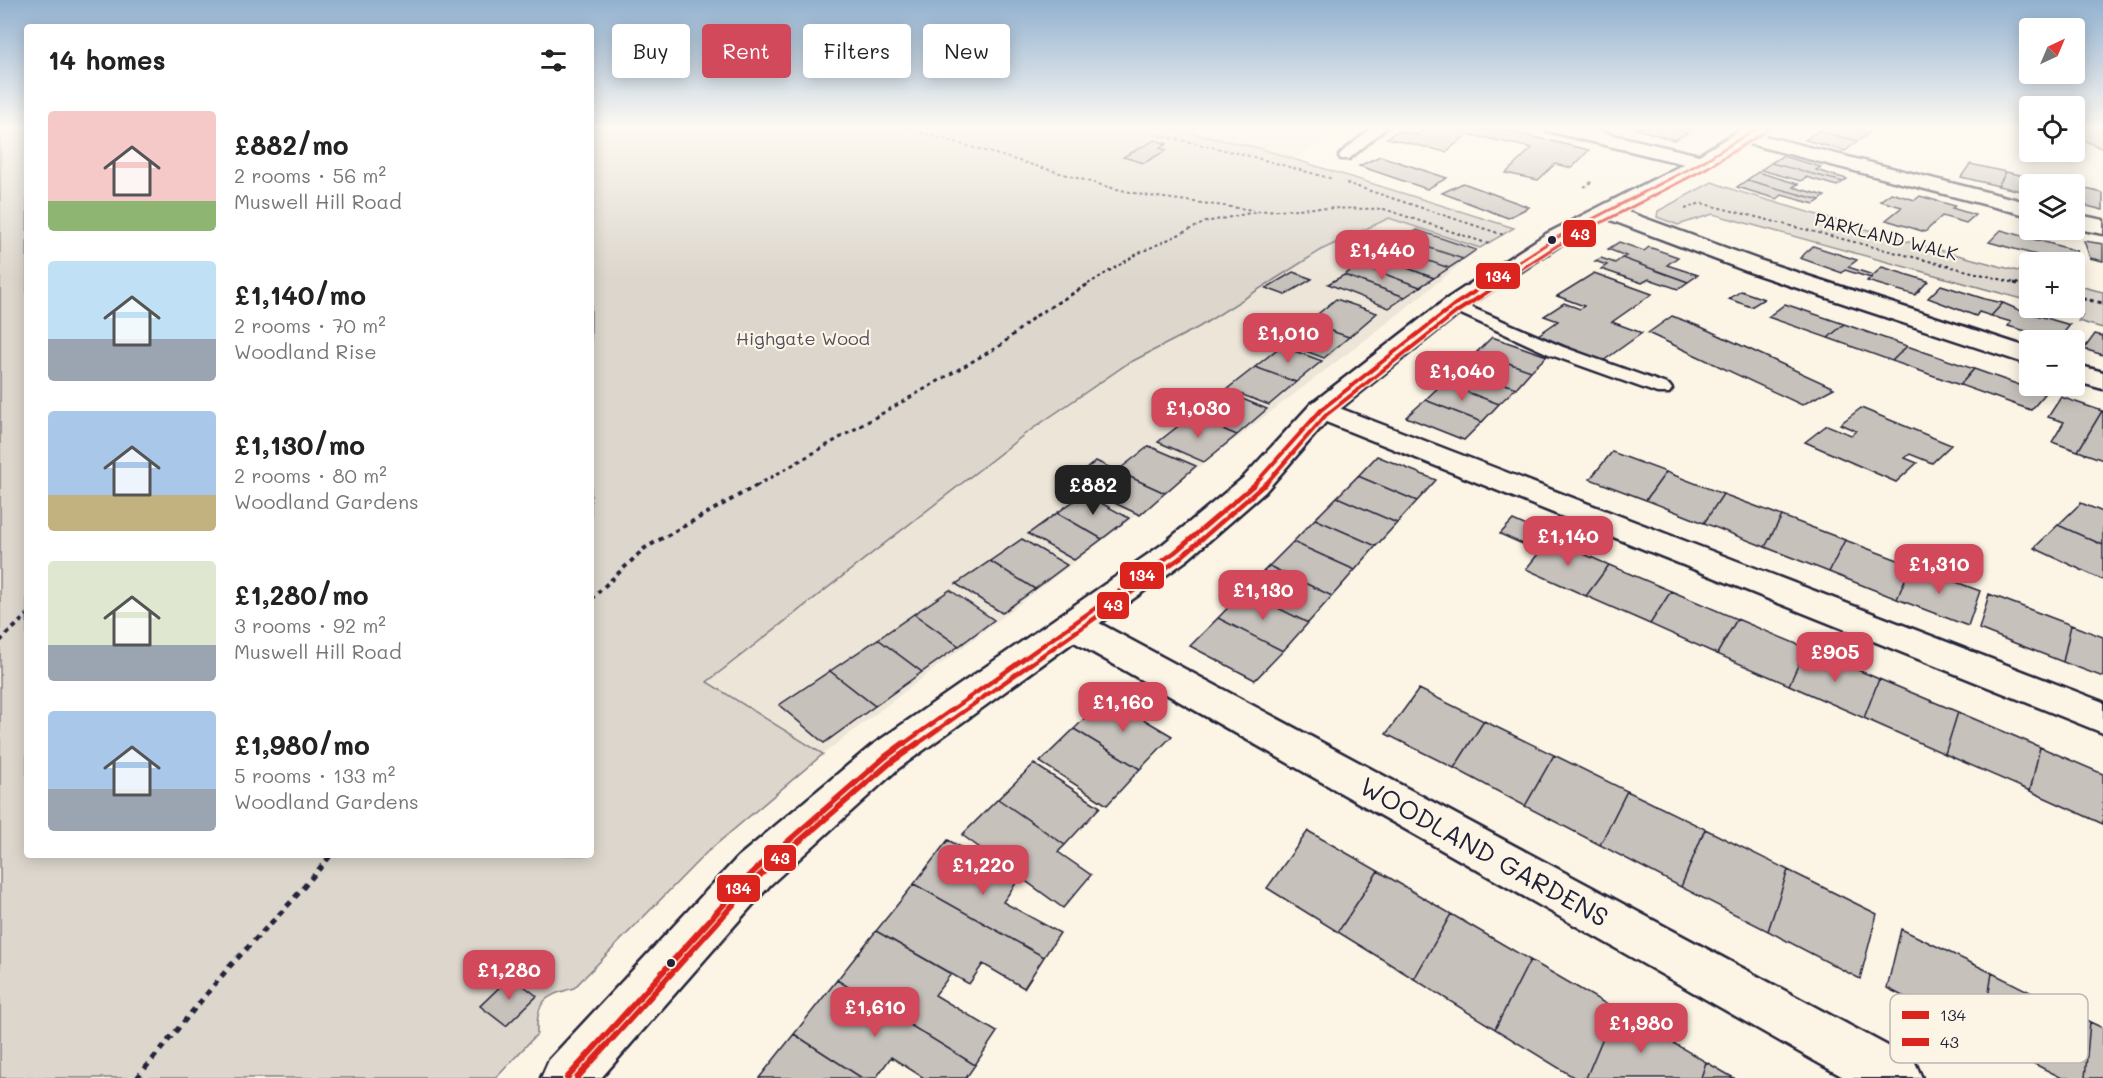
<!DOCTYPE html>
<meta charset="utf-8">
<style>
:root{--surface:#fff;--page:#f2f2f2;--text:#222;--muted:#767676;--accent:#d1495b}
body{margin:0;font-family:Mali,sans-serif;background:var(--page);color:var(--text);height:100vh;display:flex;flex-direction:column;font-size:22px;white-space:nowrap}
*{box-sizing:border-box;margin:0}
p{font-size:20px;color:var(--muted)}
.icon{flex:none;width:33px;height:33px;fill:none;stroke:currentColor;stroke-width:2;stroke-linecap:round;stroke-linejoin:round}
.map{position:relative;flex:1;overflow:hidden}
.drawer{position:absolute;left:24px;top:24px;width:570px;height:834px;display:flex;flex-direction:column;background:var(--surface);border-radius:6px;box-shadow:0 3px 15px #0003}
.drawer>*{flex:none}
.hud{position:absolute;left:612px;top:24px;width:570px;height:54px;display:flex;gap:12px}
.needle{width:39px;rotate:44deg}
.buttons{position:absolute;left:2019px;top:18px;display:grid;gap:12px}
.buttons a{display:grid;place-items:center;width:66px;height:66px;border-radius:6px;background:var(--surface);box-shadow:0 3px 15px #0003;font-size:30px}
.price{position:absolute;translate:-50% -51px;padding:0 14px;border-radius:12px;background:var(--accent);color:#fff;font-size:20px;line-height:39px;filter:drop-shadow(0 2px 3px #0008)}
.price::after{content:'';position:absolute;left:50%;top:36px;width:18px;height:14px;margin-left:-9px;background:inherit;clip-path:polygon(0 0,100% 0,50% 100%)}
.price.on{background:#222;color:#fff}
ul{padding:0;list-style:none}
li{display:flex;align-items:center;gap:18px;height:150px;padding:0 24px}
li span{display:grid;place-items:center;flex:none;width:168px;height:120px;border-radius:6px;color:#555}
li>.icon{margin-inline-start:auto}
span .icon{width:72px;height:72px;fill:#fffc;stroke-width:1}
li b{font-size:26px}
h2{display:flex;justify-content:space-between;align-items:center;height:72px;padding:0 24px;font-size:26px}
.tag{padding:0 21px;border-radius:6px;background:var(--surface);box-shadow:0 3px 15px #0003;font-size:21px;line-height:54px}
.tag.on{background:var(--accent);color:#fff}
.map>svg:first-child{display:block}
</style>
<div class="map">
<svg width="2103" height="1078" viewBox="0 0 2103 1078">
<rect width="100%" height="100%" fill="#fcf5e5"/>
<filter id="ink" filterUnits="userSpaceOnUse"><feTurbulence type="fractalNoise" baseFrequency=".0167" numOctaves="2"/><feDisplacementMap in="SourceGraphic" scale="12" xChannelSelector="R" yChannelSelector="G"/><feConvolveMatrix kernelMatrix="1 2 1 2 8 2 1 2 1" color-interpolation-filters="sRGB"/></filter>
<g filter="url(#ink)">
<path fill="#ece5d8" d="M1160 127H1345L1294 159 1255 147Z
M1389 218 1480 248 1391 320 823 754 706 683 1025 434 1127 364 1199 327 1323 249Z"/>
<path fill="#dcd6cc" stroke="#7f7c84" stroke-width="1.5" d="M0 127H27V855H591V127H1160L1255 147 1514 228 1480 248 1389 218 1323 249 1199 327 1127 364 1025 434 707 682 823 754 706 853 574 988C544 996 536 1001 537 1034L496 1078H0Z
M1712 182 1737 191 1902 240 2029 274V301L1713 214 1678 225 1657 217 1658 211Z
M2075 285 2103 292V328L2078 321 2083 315 2054 308H2074Z"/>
<path fill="#c6c1bb" stroke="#22223b" stroke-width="1.5" d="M1427 127H1478L1493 131 1496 128 1589 150 1572 168 1555 164 1538 180 1506 173 1532 148 1468 134 1446 152 1387 138 1397 131 1417 135Z
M1640 127H1667L1687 133 1674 140 1636 129Z
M1667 127H1697L1687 133Z
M1824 127H1849L1870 132 1858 141 1818 131Z
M2074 127H2103V149L2074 135Z
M1818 131 1858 141 1845 151 1805 140Z
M1155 140 1167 144 1159 148 1167 150 1144 163 1123 157Z
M1380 156 1447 178 1427 189 1359 166Z
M1782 156 1821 167 1816 170 1847 179 1843 182 1771 163Z
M1771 163 1843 182 1837 186 1806 177 1801 181 1761 170Z
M1970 164 2006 172 1998 186 1961 177Z
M1758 172 1798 184 1793 187 1825 196 1820 200 1747 180Z
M2006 172 2043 180 2041 184H2030V193L1998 186Z
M1747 180 1820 200 1814 204 1782 195 1777 199 1737 187Z
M1463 183 1529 207 1508 218 1442 193Z
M2082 188 2103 193V210L2075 203Z
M1891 193 1915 200 1920 196 1955 206 1952 208 1975 215 1966 223 1942 216 1925 232 1886 220 1902 207 1880 201Z
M1417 230 1476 250 1463 259 1403 239Z
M2001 230 2077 251 2068 262H2062L1989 242Z
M1403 239 1463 259 1449 268 1389 247Z
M2084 241 2103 244V261L2090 258Z
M1619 242 1644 251 1649 247 1678 257 1667 265 1698 275 1688 282 1622 258 1626 256 1608 249Z
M1813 246 1857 260 1848 267 1873 275 1871 278 1845 270 1842 273 1800 258Z
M1389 247 1449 268 1434 278 1375 256Z
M1375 256 1434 278 1420 287 1360 265Z
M1601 258 1615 263 1622 258 1688 282 1678 289 1649 279 1642 283 1601 269 1607 265 1595 261Z
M1360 265 1420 287 1405 297 1344 275Z
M1882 267 1928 281 1915 295 1867 281Z
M1293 272 1312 279 1285 295 1266 288Z
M1594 273 1652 294 1612 322 1642 333 1603 361 1538 335 1558 321 1544 316 1564 303 1580 309 1584 306 1557 296Z
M1344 275 1405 297 1389 308 1328 284Z
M1941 285 1985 299 2003 303 1991 316 1979 312 1976 316 1928 298Z
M1741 291 1764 299 1751 307 1729 299Z
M1336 299 1377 313 1349 337 1307 323Z
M2003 303 2019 310 2070 325 2058 340 2008 326 2011 322 1991 316Z
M1785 304 1844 324 1828 338 1768 317Z
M1672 316 1701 327 1834 388 1802 405 1648 333Z
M1307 323 1349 337 1324 358 1282 342Z
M1844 324 1907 346 1892 361 1828 338Z
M2095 334 2103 336V355L2084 349Z
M1492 337 1547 356 1531 371 1477 352Z
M1281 346 1322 361 1296 382 1255 367Z
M1907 346 1974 369 1960 385 1892 361Z
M1477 352 1531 371 1516 388 1460 367Z
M1255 367 1296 382 1269 405 1227 389Z
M1460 367 1516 388 1499 404 1443 383Z
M1974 369 2045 394 2031 410 1960 385Z
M1443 383 1499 404 1482 422 1425 400Z
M1223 391 1267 409 1237 435 1191 416Z
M2061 397 2102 411 2078 451 2052 442 2064 422 2048 417Z
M1425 400 1482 422 1464 440 1406 417Z
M1861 408 1951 445 1932 463 1910 454 1905 458 1917 463 1896 482 1805 442 1827 425 1851 435 1856 431 1840 424Z
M2102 411H2103V460L2078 451Z
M1191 416 1237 435 1204 462 1158 442Z
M1149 446 1196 466 1165 493 1117 471Z
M1612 452 1666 472 1646 500 1590 479Z
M1377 456 1436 480 1417 501 1358 476Z
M1096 461 1117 471 1165 493 1140 515 1070 482Z
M1666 472 1723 494 1704 523 1646 500Z
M1358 476 1417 501 1397 523 1337 497Z
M1084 494 1129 518 1102 539 1057 513Z
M1723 494 1782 516 1765 547 1704 523Z
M1337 497 1397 523 1376 546 1315 519Z
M2081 503 2103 512V545L2058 525Z
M1057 513 1102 539 1074 560 1028 534Z
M1782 516 1845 540 1829 572 1765 547Z
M1315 519 1376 546 1355 570 1293 542Z
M1513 520 1538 531 1525 545 1500 534Z
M2058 525 2103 545V580L2034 548Z
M1022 539 1067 565 1035 589 990 561Z
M1550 539 1609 565 1586 596 1526 569Z
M1845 540 1911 565 1897 599 1829 572Z
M1293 542 1355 570 1332 596 1269 566Z
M990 561 1035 589 1002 613 956 584Z
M1609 565 1671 591 1650 624 1586 596Z
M1911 565 1980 591 1968 626 1897 599Z
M1269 566 1332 596 1308 623 1244 591Z
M950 590 994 620 959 646 914 614Z
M1244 591 1308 623 1283 651 1218 618Z
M1671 591 1737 619 1717 654 1650 624Z
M1989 594 2071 625 2063 662 1979 629Z
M914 614 959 646 922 672 878 639Z
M1218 618 1283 651 1255 680 1190 646Z
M1737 619 1806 648 1789 685 1717 654Z
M2071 625 2103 637V677L2063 662Z
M878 639 922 672 875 706 830 671Z
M1806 648 1879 679 1864 718 1789 685Z
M830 671 875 706 824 743 779 705Z
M1879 679 1958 712 1945 754 1864 718Z
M1419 689 1484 721 1454 768 1386 734Z
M1106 697 1172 736 1140 769 1074 729Z
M1958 712 2040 747 2030 791 1945 754Z
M1484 721 1554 755 1525 806 1454 768Z
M1074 729 1140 769 1107 805 1040 762Z
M2040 747 2103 774V824L2030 791Z
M1554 755 1627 791 1600 845 1525 806Z
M1034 764 1100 807 1065 845 998 799Z
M1627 791 1705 829 1681 887 1600 845Z
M998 799 1065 845 1058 852 1091 875 1063 908 962 835Z
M1705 829 1788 870 1768 931 1681 887Z
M1308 831 1378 871 1338 932 1267 888Z
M948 840 1019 879 1003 902 1060 933 1044 957 914 884Z
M1788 870 1877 914 1860 979 1768 931Z
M1378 871 1451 914 1414 979 1338 932Z
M914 884 1044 957 1024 988 983 964 969 984 876 931Z
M1451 914 1530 960 1495 1029 1414 979Z
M1901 929 1992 973 1982 1037 1887 988Z
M876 931 951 974 935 995 997 1032 975 1065 837 980Z
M1530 960 1615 1009 1586 1078H1575L1495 1029Z
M1992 973 2090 1022 2085 1078H2062L1982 1037Z
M511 976 537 996 506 1026 480 1006Z
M837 980 975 1065 966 1078H924L891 1057 876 1078H862L794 1034Z
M1615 1009 1706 1062 1701 1078H1586Z
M2090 1022 2103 1028V1078H2085Z
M794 1034 862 1078H759Z
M1706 1062 1734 1078H1701Z"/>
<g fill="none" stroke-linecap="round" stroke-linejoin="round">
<g stroke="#22223b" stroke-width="5">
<path id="lane" d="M1373 127H1387L1349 159H1341L1339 156 1341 153Z
M1454 300 1563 347 1669 385 1672 389 1669 393H1657L1551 355 1448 308 1446 305 1448 302Z"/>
</g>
<g stroke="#22223b" stroke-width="5">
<path id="street" d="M1745 131 2030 203V216L1738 141 1735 137 1738 133Z
M2074 214 2103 220V234L2074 228Z
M1321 401 2103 702V733L1311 416 1307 410 1311 404Z
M1073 612 1086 616 1914 1060 1922 1078H1845L1060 634 1055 625 1060 616Z"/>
</g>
<g stroke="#22223b" stroke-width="5">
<path id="secondary" d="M1545 127H1579L1699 155 1745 127H1768L1709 166 1625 211 1762 261 2030 348V365L1746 271 1608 219 1562 244 1463 310 1331 416 1265 492 1187 560 899 768 770 885 601 1078H541L549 1060 738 857 871 746 1163 544 1243 478 1311 404 1445 300 1546 234 1684 164 1547 131Z
M2074 364 2103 372V389L2074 381Z"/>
</g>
<path stroke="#22223b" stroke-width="2" stroke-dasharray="3 3" stroke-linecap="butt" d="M903 127 1108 187 1143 195 1253 210
M1124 127 1246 155 1333 179
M1346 183 1504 235
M1584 187 1593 181
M1685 209 1701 203 2019 284
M1088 284 1139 253 1206 222 1260 211 1314 208 1384 209 1489 244"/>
<path stroke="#22223b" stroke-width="3" stroke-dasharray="4 4" stroke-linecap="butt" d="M2014 283 2030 287
M2074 297 2103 303
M756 486 1001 345 1034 317 1090 283"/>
<path stroke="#22223b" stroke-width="4" stroke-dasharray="4.5 4.5" stroke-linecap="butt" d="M591 599 645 548 759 484
M0 641 27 615"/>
<path stroke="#22223b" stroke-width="5" stroke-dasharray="6 6" stroke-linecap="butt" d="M137 1078 230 966 291 902 331 855"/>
<use href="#lane" fill="#fcf5e5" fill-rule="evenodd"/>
<use href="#street" fill="#fcf5e5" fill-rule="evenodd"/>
<use href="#secondary" fill="#fcf5e5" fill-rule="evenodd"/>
<g stroke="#fcf5e5" stroke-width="6">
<path id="bus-1-far3" d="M1485 284 1554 239 1702 162 1759 127"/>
</g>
<g stroke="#fcf5e5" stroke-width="8">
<path id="bus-1-far2" d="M1253 486 1321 410 1454 305 1488 283"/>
</g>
<g stroke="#fcf5e5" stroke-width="9">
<path id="bus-1-far1" d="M902 745 1175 552 1255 484"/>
</g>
<g stroke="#fcf5e5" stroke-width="10">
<path id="bus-1" d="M567 1078 754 871 885 757 904 743"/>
</g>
<g stroke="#fcf5e5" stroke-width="6">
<path id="bus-2-far3" d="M1498 284 1558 245 1705 169 1763 133"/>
</g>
<g stroke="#fcf5e5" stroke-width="8">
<path id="bus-2-far2" d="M1264 486 1326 415 1458 311 1501 283"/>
</g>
<g stroke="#fcf5e5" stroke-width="9">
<path id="bus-2-far1" d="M916 745 1180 558 1265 484"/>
</g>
<g stroke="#fcf5e5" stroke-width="10">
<path id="bus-2" d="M577 1078 759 876 890 763 918 743"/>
</g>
<use href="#bus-1-far3" stroke="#dc241f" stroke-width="3"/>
<use href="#bus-1-far2" stroke="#dc241f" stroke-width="4"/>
<use href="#bus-1-far1" stroke="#dc241f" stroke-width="4.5"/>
<use href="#bus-1" stroke="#dc241f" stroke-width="6"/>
<use href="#bus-2-far3" stroke="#dc241f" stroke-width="3"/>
<use href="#bus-2-far2" stroke="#dc241f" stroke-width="4"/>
<use href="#bus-2-far1" stroke="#dc241f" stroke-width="4.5"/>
<use href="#bus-2" stroke="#dc241f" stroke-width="6"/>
</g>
</g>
<linearGradient id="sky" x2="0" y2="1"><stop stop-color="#92b1d0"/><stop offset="0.46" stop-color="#fefaf3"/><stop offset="1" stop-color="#fefaf3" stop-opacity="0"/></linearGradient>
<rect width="2103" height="278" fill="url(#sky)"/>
<g fill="#22223b" stroke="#fcf5e5" stroke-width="2">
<circle cx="1552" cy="240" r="5"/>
<circle cx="671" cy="963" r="5"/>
</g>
<g text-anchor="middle" stroke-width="4.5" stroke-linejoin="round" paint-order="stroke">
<g font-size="18" fill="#22223b" stroke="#fcf5e5">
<text transform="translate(1886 237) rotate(14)" y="6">PARKLAND WALK</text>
</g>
<g font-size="18" fill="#504f5f" stroke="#fcf5e5">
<text x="803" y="345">Highgate Wood</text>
</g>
<g font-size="26" fill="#22223b" stroke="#fcf5e5">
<text transform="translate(1484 852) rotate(29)" y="9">WOODLAND GARDENS</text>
</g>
</g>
<rect x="1890" y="994" width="198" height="69" rx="9" fill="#fcf5e5" stroke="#bbb6b2" stroke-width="1.5"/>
<rect x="1902" y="1011" width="27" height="8" fill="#dc241f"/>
<rect x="1902" y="1038" width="27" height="8" fill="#dc241f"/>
<g font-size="16" fill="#22223b">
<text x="1940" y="1021">134</text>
<text x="1940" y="1048">43</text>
</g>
<g stroke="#fcf5e5" stroke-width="2">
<rect x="1562" y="219" width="35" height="29" rx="6" fill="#dc241f"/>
<rect x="1475" y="262" width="46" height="28" rx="6" fill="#dc241f"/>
<rect x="1119" y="561" width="46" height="29" rx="6" fill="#dc241f"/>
<rect x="1096" y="591" width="34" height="29" rx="6" fill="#dc241f"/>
<rect x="763" y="844" width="34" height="28" rx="6" fill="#dc241f"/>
<rect x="716" y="874" width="45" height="29" rx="6" fill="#dc241f"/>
</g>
<g font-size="16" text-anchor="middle" font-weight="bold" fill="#fff">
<text x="1580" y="240">43</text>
<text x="1498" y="282">134</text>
<text x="1142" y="581">134</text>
<text x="1113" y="611">43</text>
<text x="780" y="864">43</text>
<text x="738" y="894">134</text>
</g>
</svg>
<div class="buttons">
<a><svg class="needle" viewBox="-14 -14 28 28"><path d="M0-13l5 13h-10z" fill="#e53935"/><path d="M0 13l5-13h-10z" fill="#767676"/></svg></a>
<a><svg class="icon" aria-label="locate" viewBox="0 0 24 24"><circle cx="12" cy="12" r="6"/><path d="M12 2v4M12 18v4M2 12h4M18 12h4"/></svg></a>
<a><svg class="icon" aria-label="layers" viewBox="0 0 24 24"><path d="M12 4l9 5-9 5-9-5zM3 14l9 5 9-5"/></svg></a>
<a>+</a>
<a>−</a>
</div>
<b class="price" style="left:1382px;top:281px">£1,440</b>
<b class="price" style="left:1288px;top:364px">£1,010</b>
<b class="price" style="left:1462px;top:402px">£1,040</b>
<b class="price" style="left:1198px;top:439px">£1,030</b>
<b class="price on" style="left:1093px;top:516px">£882</b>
<b class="price" style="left:1568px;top:567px">£1,140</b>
<b class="price" style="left:1939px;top:595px">£1,310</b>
<b class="price" style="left:1263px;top:621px">£1,130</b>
<b class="price" style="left:1835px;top:683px">£905</b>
<b class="price" style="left:1123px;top:733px">£1,160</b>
<b class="price" style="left:983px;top:896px">£1,220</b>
<b class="price" style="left:509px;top:1001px">£1,280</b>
<b class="price" style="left:875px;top:1038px">£1,610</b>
<b class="price" style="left:1641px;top:1054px">£1,980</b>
<div class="hud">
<a class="tag">Buy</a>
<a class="tag on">Rent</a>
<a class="tag">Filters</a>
<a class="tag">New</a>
</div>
<section class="drawer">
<h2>14 homes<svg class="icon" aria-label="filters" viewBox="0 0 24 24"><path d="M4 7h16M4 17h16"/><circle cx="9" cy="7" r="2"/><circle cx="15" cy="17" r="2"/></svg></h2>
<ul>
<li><span style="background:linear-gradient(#f6c9c9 75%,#8fb573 0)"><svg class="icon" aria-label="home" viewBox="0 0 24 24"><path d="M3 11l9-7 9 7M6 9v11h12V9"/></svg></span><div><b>£882/mo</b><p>2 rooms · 56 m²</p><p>Muswell Hill Road</p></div></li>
<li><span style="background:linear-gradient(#bfe0f5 65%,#9aa5b1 0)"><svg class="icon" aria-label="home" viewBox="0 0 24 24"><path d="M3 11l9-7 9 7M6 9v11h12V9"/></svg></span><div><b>£1,140/mo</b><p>2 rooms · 70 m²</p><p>Woodland Rise</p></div></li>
<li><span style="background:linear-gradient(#a9c7e8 70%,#c2b280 0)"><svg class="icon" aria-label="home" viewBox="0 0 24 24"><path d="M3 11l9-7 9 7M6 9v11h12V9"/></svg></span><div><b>£1,130/mo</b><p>2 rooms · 80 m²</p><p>Woodland Gardens</p></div></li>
<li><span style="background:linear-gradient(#dfe7d0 70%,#9aa5b1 0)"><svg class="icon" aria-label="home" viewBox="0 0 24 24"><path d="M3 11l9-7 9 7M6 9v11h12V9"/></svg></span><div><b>£1,280/mo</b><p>3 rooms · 92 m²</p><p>Muswell Hill Road</p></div></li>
<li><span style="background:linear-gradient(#a9c7e8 65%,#9aa5b1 0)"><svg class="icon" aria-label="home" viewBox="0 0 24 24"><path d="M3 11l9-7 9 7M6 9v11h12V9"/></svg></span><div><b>£1,980/mo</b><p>5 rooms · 133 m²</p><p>Woodland Gardens</p></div></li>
</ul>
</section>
</div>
